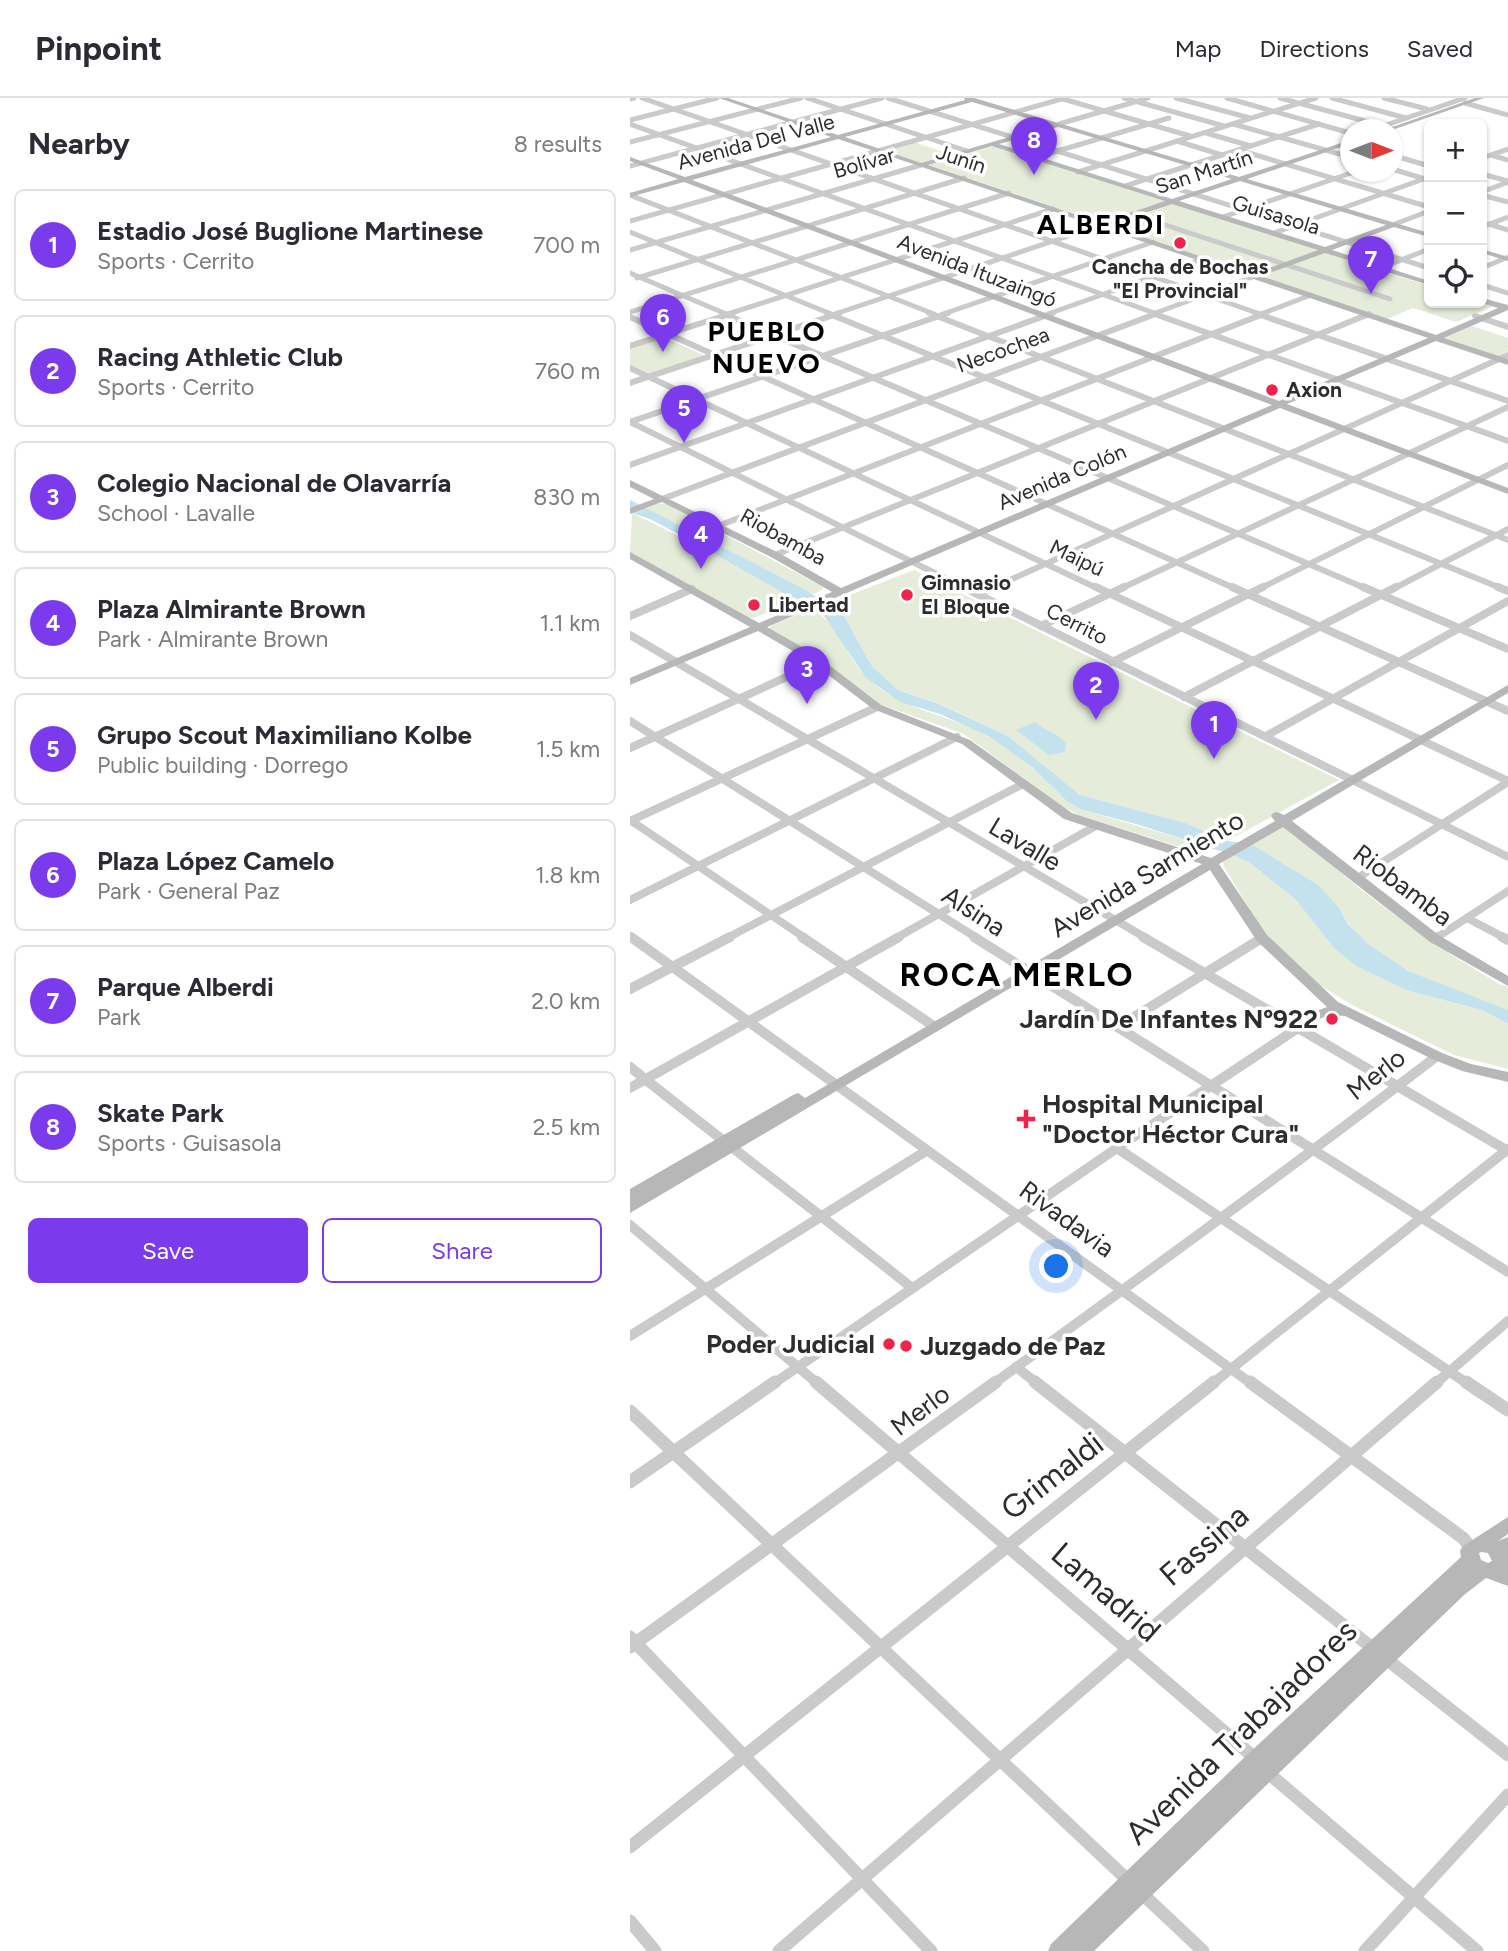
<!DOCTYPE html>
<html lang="en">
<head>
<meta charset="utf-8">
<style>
  body { margin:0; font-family:Figtree,sans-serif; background:#f7f7f7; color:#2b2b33 }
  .controls { position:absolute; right:21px; top:21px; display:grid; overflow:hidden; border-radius:10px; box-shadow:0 2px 5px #0004 }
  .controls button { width:63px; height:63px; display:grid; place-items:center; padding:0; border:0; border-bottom:2px solid #e1e1e2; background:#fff; color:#2b2b33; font:35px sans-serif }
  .compass { position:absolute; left:710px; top:21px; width:63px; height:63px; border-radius:50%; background:#fff; box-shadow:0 2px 5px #0004; rotate:90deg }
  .you { position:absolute; left:427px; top:1169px; width:24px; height:24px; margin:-18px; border:5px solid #fff; border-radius:50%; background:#1a73e8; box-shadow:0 0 0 10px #1a73e833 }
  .badge { display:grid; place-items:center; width:46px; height:46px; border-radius:50%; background:#7c3aed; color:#fff; font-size:23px; font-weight:700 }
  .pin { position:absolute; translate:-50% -58px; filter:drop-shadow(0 2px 4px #0008) }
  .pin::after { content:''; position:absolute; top:37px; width:24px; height:21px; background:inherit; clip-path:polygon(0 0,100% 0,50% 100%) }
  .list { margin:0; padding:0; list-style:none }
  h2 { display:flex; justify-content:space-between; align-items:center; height:91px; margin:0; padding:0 28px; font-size:30px }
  h2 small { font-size:23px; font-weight:400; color:#7c7c81 }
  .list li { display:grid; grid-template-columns:46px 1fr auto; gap:21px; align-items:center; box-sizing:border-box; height:112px; margin:0 14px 14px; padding:0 14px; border:2px solid #e1e1e2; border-radius:10px }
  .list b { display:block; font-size:26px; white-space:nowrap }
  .list p { margin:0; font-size:23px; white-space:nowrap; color:#7c7c81 }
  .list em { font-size:23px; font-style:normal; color:#7c7c81 }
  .actions { display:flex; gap:14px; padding:21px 28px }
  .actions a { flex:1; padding:16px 0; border:2px solid #7c3aed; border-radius:10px; text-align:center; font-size:24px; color:#7c3aed }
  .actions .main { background:#7c3aed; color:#fff }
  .icon { flex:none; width:38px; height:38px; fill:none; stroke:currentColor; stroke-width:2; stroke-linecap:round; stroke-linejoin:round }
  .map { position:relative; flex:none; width:878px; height:1853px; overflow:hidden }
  header { display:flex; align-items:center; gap:42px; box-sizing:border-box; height:98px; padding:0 35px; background:#fff; border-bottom:2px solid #e1e1e2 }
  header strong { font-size:33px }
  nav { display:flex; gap:38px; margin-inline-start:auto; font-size:24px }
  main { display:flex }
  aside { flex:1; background:#fff }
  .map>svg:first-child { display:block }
</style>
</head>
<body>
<header>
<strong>Pinpoint</strong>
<nav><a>Map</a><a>Directions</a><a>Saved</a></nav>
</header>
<main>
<aside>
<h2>Nearby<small>8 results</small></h2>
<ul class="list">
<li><span class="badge">1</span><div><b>Estadio José Buglione Martinese</b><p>Sports · Cerrito</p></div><em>700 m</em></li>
<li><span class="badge">2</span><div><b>Racing Athletic Club</b><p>Sports · Cerrito</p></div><em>760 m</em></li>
<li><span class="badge">3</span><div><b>Colegio Nacional de Olavarría</b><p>School · Lavalle</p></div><em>830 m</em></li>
<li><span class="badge">4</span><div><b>Plaza Almirante Brown</b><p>Park · Almirante Brown</p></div><em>1.1 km</em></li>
<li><span class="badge">5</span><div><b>Grupo Scout Maximiliano Kolbe</b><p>Public building · Dorrego</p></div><em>1.5 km</em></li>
<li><span class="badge">6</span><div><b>Plaza López Camelo</b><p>Park · General Paz</p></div><em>1.8 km</em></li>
<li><span class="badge">7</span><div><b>Parque Alberdi</b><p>Park</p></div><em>2.0 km</em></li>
<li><span class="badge">8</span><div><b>Skate Park</b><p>Sports · Guisasola</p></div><em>2.5 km</em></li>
</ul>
<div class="actions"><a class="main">Save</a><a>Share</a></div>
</aside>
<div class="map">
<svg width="878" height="1853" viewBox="0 0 878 1853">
  <rect width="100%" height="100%" fill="#fff"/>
  <g fill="#e5ecd9">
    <polygon points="284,44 319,56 290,65 255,53"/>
    <polygon points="364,48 537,103 472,125 299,67"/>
    <polygon points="541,105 689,152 625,177 476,126"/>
    <polygon points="694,154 799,188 799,205 852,204 864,208 826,224 783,210 757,221 630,178"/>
    <polygon points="842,228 878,240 878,253 868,258 815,240"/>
    <polygon points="34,239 75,258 21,276 0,267 0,250"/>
    <polygon points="28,406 37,406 193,489 192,492 183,496 15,410"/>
    <polygon points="2,415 83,455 167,502 124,520 118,520 0,455"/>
    <polygon points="284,472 709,682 597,743 556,725 450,697 378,638 310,606 268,592 242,568 214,518 197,506"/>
    <path d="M182 511C209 526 216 559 237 580 271 613 321 616 361 640 375 649 392 660 404 671 420 686 433 702 453 712L584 750 579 753 556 751 449 717 431 708 334 636 249 606 139 531 142 527Z"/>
    <path d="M650 729H658L730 791 802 845 869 886 878 889V912C818 889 741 871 709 810L621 746Z"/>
    <polygon points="603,757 620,765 666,802 703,849 779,893 852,912 878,926 878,971 824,957 724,908 689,887 636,838 594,769 593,764"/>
  </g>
  <g fill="#c4e2ed">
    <polygon points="0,402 176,492 214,518 242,568 268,592 309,606 378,638 450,697 556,725 597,743 621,746 688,787 709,810 718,826 738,846 778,873 878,912 878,926 852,912 779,893 726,868 703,849 666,802 620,765 603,757 506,726 453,712 438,704 402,669 360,639 310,616 270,604 236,580 194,518 83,455 22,422 0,414"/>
    <path d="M405 624C415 633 428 635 436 646L435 654 419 657 386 632Z"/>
  </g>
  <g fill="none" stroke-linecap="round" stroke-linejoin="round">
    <g stroke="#cacaca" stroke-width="5">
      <polyline points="12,0 630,216"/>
      <polyline points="177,0 337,53"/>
      <polyline points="258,0 799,170"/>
      <polyline points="430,0 560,38"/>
      <polyline points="494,0 594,28"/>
      <polyline points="546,0 620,20"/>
      <polyline points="597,0 720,35"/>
      <polyline points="650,0 761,30"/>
      <polyline points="702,0 776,20"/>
      <polyline points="754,0 797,11"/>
      <polyline points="0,1 4,0"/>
      <polyline points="835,5 878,17"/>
      <polyline points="0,22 87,0"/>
      <polyline points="0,26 527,216"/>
      <polyline points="429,26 518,0"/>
      <polyline points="603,26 720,59"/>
      <polyline points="753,28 835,0"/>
      <polyline points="576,35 621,48"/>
      <polyline points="547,43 592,57"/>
      <polyline points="0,44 171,0"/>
      <polyline points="609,52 799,109"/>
      <polyline points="762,57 799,68"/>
      <polyline points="861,57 878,62"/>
      <polyline points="404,60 539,20"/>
      <polyline points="852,60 878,51"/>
      <polyline points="0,68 252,0"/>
      <polyline points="762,71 795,81"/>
      <polyline points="448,74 686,0"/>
      <polyline points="852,76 878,83"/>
      <polyline points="495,88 689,26"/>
      <polyline points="852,94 878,84"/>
      <polyline points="0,97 304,216"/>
      <polyline points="852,97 878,104"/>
      <polyline points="502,116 760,201"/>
      <polyline points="593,119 724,74"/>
      <polyline points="0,123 435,0"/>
      <polyline points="765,126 799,113"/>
      <polyline points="859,126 878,132"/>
      <polyline points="852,129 878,119"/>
      <polyline points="0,134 201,216"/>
      <polyline points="644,135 799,79"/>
      <polyline points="0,152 291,67"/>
      <polyline points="751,170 799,151"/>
      <polyline points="852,170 878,159"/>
      <polyline points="0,175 96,216"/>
      <polyline points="7,180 334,80"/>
      <polyline points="852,187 878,195"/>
      <polyline points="0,214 379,95"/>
      <polyline points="98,216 423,111"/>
      <polyline points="205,216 471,127"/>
      <polyline points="313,216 523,144"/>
      <polyline points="418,216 572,161"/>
      <polyline points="523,216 625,178"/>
      <polyline points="631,216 681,197"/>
    </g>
    <g stroke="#cacaca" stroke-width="6">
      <polyline points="92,215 737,491"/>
      <polyline points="197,215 873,491"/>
      <polyline points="299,215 878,442"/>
      <polyline points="522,215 878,343"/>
      <polyline points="625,215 878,303"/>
      <polyline points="845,218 878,229"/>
      <polyline points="0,219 606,491"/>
      <polyline points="0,248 103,215"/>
      <polyline points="0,270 469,491"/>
      <polyline points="0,285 210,215"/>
      <polyline points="0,324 337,491"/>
      <polyline points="0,324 318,215"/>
      <polyline points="0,367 423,215"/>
      <polyline points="32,401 528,215"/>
      <polyline points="88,428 636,215"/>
      <polyline points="145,457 739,216"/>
      <polyline points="360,491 878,257"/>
      <polyline points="490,491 878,309"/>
      <polyline points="629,491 878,367"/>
      <polyline points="763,491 878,431"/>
    </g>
    <g stroke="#cacaca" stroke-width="8">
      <polyline points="333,489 878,759"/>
      <polyline points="466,489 878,683"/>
      <polyline points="602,489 878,613"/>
      <polyline points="733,489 878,551"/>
      <polyline points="868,489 878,493"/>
      <polyline points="348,496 364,489"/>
      <polyline points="0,518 62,491"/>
      <polyline points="411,528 494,489"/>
      <polyline points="0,537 516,840"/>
      <polyline points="482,564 633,489"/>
      <polyline points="554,599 766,489"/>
      <polyline points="0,623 347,840"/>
      <polyline points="636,638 878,503"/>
      <polyline points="0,650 170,573"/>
      <polyline points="0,722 175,840"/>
      <polyline points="0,723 247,609"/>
      <polyline points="726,781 878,684"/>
      <polyline points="0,802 327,639"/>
      <polyline points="837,820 875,840"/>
      <polyline points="0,838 3,840"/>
      <polyline points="97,840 393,686"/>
      <polyline points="266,840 464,729"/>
      <polyline points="806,840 878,793"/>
    </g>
    <g stroke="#cacaca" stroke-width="10">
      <polyline points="1,839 622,1286"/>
      <polyline points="172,839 305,929"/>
      <polyline points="344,839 878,1174"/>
      <polyline points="513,839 878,1053"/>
      <polyline points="872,839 878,842"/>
      <polyline points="805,841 808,839"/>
      <polyline points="0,891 100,839"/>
      <polyline points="488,929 632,840"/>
      <path d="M0 969C93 1044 189 1115 282 1190"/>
      <polyline points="0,990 269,839"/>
      <polyline points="487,1050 838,1286"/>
      <polyline points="0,1127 188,1286"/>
      <polyline points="0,1238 296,1053"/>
      <polyline points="386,1269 408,1286"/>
      <polyline points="143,1286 487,1050 686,918"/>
      <path d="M363 1286C512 1178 661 1070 807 958"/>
      <polyline points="582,1286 878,1051"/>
      <polyline points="805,1286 878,1223"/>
    </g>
    <g stroke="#cacaca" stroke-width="13">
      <polyline points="186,1284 626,1661 637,1674 847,1853"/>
      <polyline points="405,1284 878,1657"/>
      <polyline points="620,1284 833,1440 841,1450"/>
      <polyline points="836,1284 878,1312"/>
      <polyline points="0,1313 573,1853"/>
      <polyline points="0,1384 145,1284"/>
      <polyline points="0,1539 301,1853"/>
      <polyline points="0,1549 366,1284"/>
      <polyline points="0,1749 584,1284"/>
      <polyline points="0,1823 25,1853"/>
      <polyline points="149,1853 807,1284"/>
      <polyline points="735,1853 878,1697"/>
    </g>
    <g fill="#b7b7b7" fill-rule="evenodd">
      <path d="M89 0H98L208 37 335 2 334 0H344L609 79 720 42V46L617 81 799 135V139L764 129 702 152 799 183V187L695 155 631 178 806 237 868 210 852 205V200L878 207V212L814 240 878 261V267L806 243 657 306 878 390V396L650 310 137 529 186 557 251 607 340 642 442 715 581 760 645 723 641 718 643 715 647 714 654 717 878 587V595L662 723 810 838 878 878V888L800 844 653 729 589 766 637 837 708 904 812 955 841 966 878 974V984L832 973 802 961 715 918 700 917 686 922 681 921 679 918 681 915 697 909 627 843 580 772 0 1115V1091L163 997 168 995 175 1000 572 766 434 721 332 646 243 611 197 576 187 573 166 575V571L185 566 128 533 0 587V580L120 529 0 461V454L129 525 202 494 141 459 32 404 0 416V410L24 401 0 389V382L149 455 211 490 642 307 54 84 0 99V95L48 81 0 63V59L55 79 201 39ZM342 4 420 27 291 65 215 39ZM428 29 602 81 542 101 369 46ZM208 41 289 68 798 240 649 303 62 82ZM362 48 535 103 471 125 298 67ZM610 83 756 127 695 149 549 103ZM542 106 688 152 623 176 478 127Z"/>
      <polygon points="845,0 854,0 762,32 754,32"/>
      <polygon points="852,151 878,159 878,163 852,155"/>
      <path d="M878 1419V1436L868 1443 878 1439V1488L856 1480 834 1497 464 1853H418L421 1846 619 1655 831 1459 830 1453 833 1448ZM851 1454 858 1455 862 1463 858 1465 851 1462 849 1455Z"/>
    </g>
  </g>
  <g fill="#ef244c" stroke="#fff" stroke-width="2.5">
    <circle cx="550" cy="145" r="7"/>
    <circle cx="642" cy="292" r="7"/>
    <circle cx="277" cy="497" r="7"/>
    <circle cx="124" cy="507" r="7"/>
    <circle cx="702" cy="921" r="7"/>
    <path d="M392.5 1010.5h7v7h7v7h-7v7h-7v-7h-7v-7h7z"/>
    <circle cx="259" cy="1246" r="7"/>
    <circle cx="276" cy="1248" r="7"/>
  </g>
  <g text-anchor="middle" stroke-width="7" stroke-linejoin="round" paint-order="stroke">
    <g font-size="21" fill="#2d2d2d" stroke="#fff">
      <text transform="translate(126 44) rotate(-15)" y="7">Avenida Del Valle</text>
      <text transform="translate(331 61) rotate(18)" y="7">Junín</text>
      <text transform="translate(234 65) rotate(-16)" y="7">Bolívar</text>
      <text transform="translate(574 74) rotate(-18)" y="7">San Martín</text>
      <text transform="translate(646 117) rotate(17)" y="7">Guisasola</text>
      <text transform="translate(347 173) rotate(21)" y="7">Avenida Ituzaingó</text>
      <text transform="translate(373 252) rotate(-20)" y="7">Necochea</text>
      <text transform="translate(432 379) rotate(-23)" y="7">Avenida Colón</text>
      <text transform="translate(153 439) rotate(29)" y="7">Riobamba</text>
      <text transform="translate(447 460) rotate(26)" y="7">Maipú</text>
      <text transform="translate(447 526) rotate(27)" y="7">Cerrito</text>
    </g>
    <g font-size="21" font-weight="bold" fill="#2d2d2d" stroke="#fff" text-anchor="start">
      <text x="550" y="176" text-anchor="middle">Cancha de Bochas<tspan x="550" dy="24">"El Provincial"</tspan></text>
      <text x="656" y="299">Axion</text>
      <text x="291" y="492">Gimnasio<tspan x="291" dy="24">El Bloque</tspan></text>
      <text x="138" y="514">Libertad</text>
    </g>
    <g font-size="26" fill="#2d2d2d" stroke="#fff">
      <text transform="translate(395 746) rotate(31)" y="9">Lavalle</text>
      <text transform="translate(517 776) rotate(-31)" y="9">Avenida Sarmiento</text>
      <text transform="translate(773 787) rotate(37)" y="9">Riobamba</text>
      <text transform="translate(344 813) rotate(33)" y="9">Alsina</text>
      <text transform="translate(746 976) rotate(-38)" y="9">Merlo</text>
      <text transform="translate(437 1121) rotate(36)" y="9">Rivadavia</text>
      <text transform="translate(290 1312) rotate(-37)" y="9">Merlo</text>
    </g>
    <g font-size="26" font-weight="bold" fill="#2d2d2d" stroke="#fff" text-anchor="end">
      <text x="688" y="930">Jardín De Infantes Nº922</text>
      <text x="412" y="1015" text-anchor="start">Hospital Municipal<tspan x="412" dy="30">"Doctor Héctor Cura"</tspan></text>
      <text x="245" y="1255">Poder Judicial</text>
      <text x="290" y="1257" text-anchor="start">Juzgado de Paz</text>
    </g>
    <g font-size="28" font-weight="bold" letter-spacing="2" fill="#000" stroke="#fff">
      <text x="471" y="136">ALBERDI</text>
      <text x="137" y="243">PUEBLO<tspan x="137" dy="32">NUEVO</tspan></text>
    </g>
    <g font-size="32" fill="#2d2d2d" stroke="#fff">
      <text transform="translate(422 1378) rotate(-38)" y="11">Grimaldi</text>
      <text transform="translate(574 1447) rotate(-41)" y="11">Fassina</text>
      <text transform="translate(476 1494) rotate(41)" y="11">Lamadrid</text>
      <text transform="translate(611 1634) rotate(-44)" y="11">Avenida Trabajadores</text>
    </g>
    <g font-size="33" font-weight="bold" letter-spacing="2" fill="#000" stroke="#fff">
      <text x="387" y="888">ROCA MERLO</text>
    </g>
  </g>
</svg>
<div class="controls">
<button>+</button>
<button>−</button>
<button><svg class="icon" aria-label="locate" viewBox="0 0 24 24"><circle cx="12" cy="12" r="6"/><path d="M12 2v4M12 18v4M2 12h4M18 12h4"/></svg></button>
</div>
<svg class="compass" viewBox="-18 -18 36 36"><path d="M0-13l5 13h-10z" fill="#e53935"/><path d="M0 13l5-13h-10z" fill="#7c7c81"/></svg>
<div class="you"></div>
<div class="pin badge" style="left:584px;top:661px">1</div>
<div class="pin badge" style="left:466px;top:622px">2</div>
<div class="pin badge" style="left:177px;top:606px">3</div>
<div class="pin badge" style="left:71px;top:471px">4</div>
<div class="pin badge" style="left:54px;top:345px">5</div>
<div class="pin badge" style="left:33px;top:254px">6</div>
<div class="pin badge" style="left:741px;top:196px">7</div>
<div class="pin badge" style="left:404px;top:77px">8</div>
</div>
</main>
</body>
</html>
